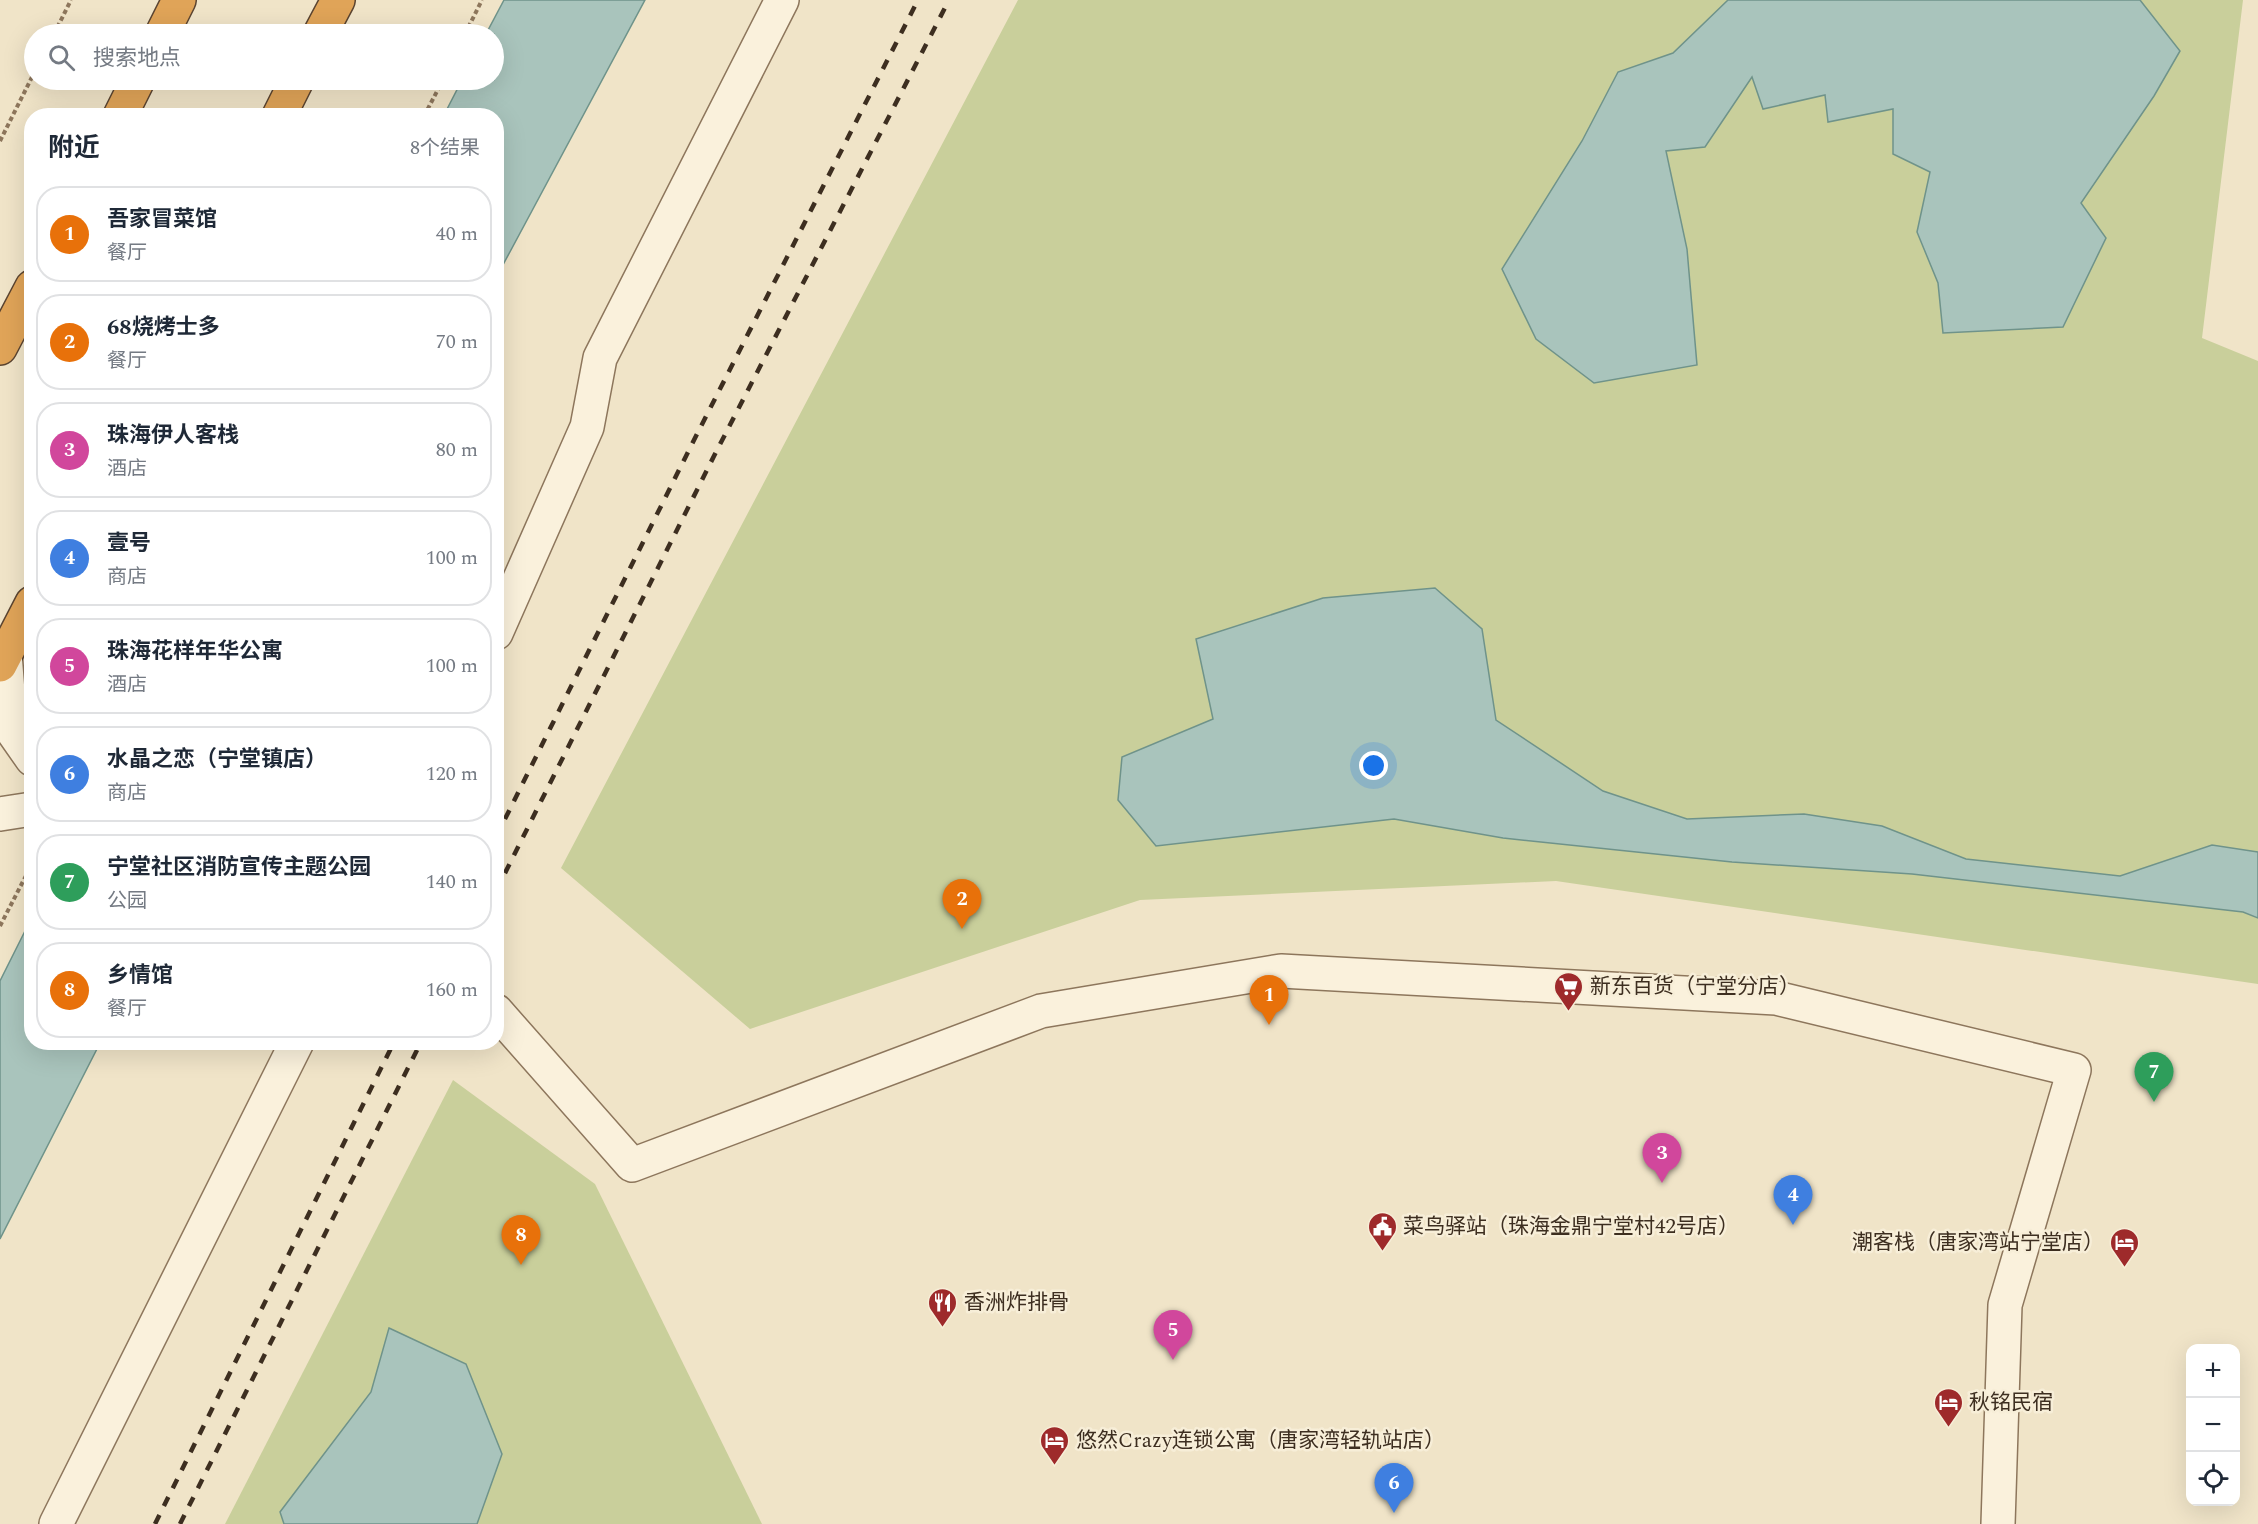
<!DOCTYPE html>
<html lang="zh">
<head>
<meta charset="utf-8">
<style>
  body { margin:0; font-family:Spectral,"Noto Sans SC",serif; background:#f6f6f7; color:#1f2937 }
  .controls { position:absolute; right:18px; bottom:18px; display:grid; overflow:hidden; border-radius:12px; box-shadow:0 6px 24px #0002 }
  .controls button { width:54px; height:54px; display:grid; place-items:center; padding:0; border:0; border-bottom:2px solid #e0e1e3; background:#fff; color:#1f2937; font:30px sans-serif }
  .you { position:absolute; left:1374px; top:766px; width:21px; height:21px; margin:-15px; border:4px solid #fff; border-radius:50%; background:#1a73e8; box-shadow:0 0 0 9px #1a73e833 }
  .badge { display:grid; place-items:center; width:39px; height:39px; border-radius:50%; background:#9e2a2b; color:#fff; font-size:20px; font-weight:700 }
  .pin { position:absolute; translate:-50% -50px; filter:drop-shadow(0 2px 3px #0008) }
  .pin::after { content:''; position:absolute; top:32px; width:21px; height:18px; background:inherit; clip-path:polygon(0 0,100% 0,50% 100%) }
  .list { margin:0; padding:0; list-style:none }
  h2 { display:flex; justify-content:space-between; align-items:center; height:78px; margin:0; padding:0 24px; font-size:26px }
  h2 small { font-size:20px; font-weight:400; color:#747a83 }
  .list li { display:grid; grid-template-columns:39px 1fr auto; gap:18px; align-items:center; box-sizing:border-box; height:96px; margin:0 12px 12px; padding:0 12px; border:2px solid #e0e1e3; border-radius:24px }
  .list b { display:block; font-size:22px; white-space:nowrap }
  .list p { margin:0; font-size:20px; white-space:nowrap; color:#747a83 }
  .list em { font-size:20px; font-style:normal; color:#747a83 }
  .icon { flex:none; width:33px; height:33px; fill:none; stroke:currentColor; stroke-width:2; stroke-linecap:round; stroke-linejoin:round }
  .map { position:relative; flex:none; width:2258px; height:1524px; overflow:hidden }
  .search { position:absolute; background:#fff; box-shadow:0 6px 24px #0002; left:24px; top:24px; width:480px; height:66px; display:flex; align-items:center; gap:15px; box-sizing:border-box; padding:0 21px; border-radius:33px; color:#747a83; font-size:22px }
  .panel { position:absolute; background:#fff; box-shadow:0 6px 24px #0002; left:24px; top:108px; width:480px; height:942px; border-radius:24px }
  .map>svg:first-child { display:block }
</style>
</head>
<body>
<div class="map">
<svg width="2258" height="1524" viewBox="0 0 2258 1524">
  <rect width="100%" height="100%" fill="#f0e4c8"/>
  <g fill="#c9cf9b">
    <polygon points="1018,0 2243,0 2202,338 2258,361 2258,984 1556,881 1140,900 750,1029 561,868"/>
    <polygon points="453,1080 595,1184 762,1524 225,1524"/>
  </g>
  <g fill="#a9c4bc" stroke="#6f938a" stroke-width="1.5">
    <polygon points="504,0 645,0 497,276 496,116 444,115 462,80 494,80 494,34 486,34"/>
    <polygon points="1728,0 2140,0 2180,51 2154,96 2081,203 2106,238 2063,327 1943,333 1938,283 1917,232 1930,172 1893,154 1893,109 1828,122 1825,95 1763,109 1752,77 1705,147 1666,151 1687,249 1697,365 1594,383 1536,339 1502,269 1582,141 1618,72 1673,53"/>
    <polygon points="1435,588 1482,629 1496,720 1603,791 1687,819 1804,814 1882,826 1966,859 2120,876 2212,845 2258,852 2258,918 2243,912 1912,874 1732,862 1503,838 1394,819 1156,846 1118,800 1122,757 1213,719 1196,639 1323,598"/>
    <polygon points="31,919 32,1042 100,1043 0,1239 0,981"/>
    <polygon points="389,1328 466,1364 502,1454 477,1524 284,1524 280,1512 371,1392"/>
  </g>
  <g fill="none" stroke-linecap="round" stroke-linejoin="round">
    <defs>
      <g id="minor">
        <polyline points="496,633 587,427 600,358 782,0"/>
        <polyline points="5,654 11,729 32,759"/>
        <polyline points="0,814 32,809"/>
        <polyline points="496,1011 632,1165 1041,1011 1281,971 1776,998 2074,1070 2005,1305 1998,1524"/>
        <polyline points="56,1524 297,1042"/>
      </g>
      <g id="highway">
        <polyline points="162,34 179,0"/>
        <polyline points="320,34 338,0"/>
        <polyline points="120,116 138,80"/>
        <polyline points="279,116 297,80"/>
        <polyline points="0,348 32,287"/>
        <polyline points="0,665 32,603"/>
      </g>
    </defs>
    <use href="#minor" stroke="#8d765c" stroke-width="36"/>
    <use href="#highway" stroke="#5b4430" stroke-width="36"/>
    <g stroke="#8d765c" stroke-width="4" stroke-dasharray="4.5 3" stroke-linecap="butt">
      <polyline points="54,34 71,0"/>
      <polyline points="465,34 482,0"/>
      <polyline points="424,116 443,80"/>
      <polyline points="0,141 34,73"/>
      <polyline points="0,926 32,864"/>
    </g>
    <use href="#minor" stroke="#faf1dc" stroke-width="33"/>
    <use href="#highway" stroke="#e0a458" stroke-width="33"/>
    <g stroke="#3d2e20" stroke-width="4.5" stroke-dasharray="10 10" stroke-linecap="butt">
      <polyline points="496,837 694,440 918,0"/>
      <polyline points="496,891 715,454 949,0"/>
      <polyline points="155,1524 394,1042"/>
      <polyline points="180,1524 421,1042"/>
    </g>
  </g>
  <defs>
    <symbol id="supermarket-pin" viewBox="-11 -11 22 30"><path d="M0 17L-7.5 6A9.5 9.5 0 1 1 7.5 6Z" fill="#9e2a2b" stroke="#f7eed8"/><path d="M-6-5.5h2.5l.6 2H6L4.5 2H-2.5L-4.4-4H-6ZM-1.5 3.2a1.3 1.3 0 1 0 .1 0ZM3 3.2a1.3 1.3 0 1 0 .1 0Z" fill="#fff"/></symbol>
    <symbol id="civic-pin" viewBox="-11 -11 22 30"><path d="M0 17L-7.5 6A9.5 9.5 0 1 1 7.5 6Z" fill="#9e2a2b" stroke="#f7eed8"/><path d="M-.6-6.5H3V-4.5H.6V-3L4-1V1h2V6H-6V1h2V-1L-.6-3ZM-1.2 2.5V6h2.4V2.5Z" fill="#fff"/></symbol>
    <symbol id="hotel-pin" viewBox="-11 -11 22 30"><path d="M0 17L-7.5 6A9.5 9.5 0 1 1 7.5 6Z" fill="#9e2a2b" stroke="#f7eed8"/><path d="M-6-4.5h1.5V1H6V5H4.5V3h-9V5H-6ZM-4 0a1.8 1.8 0 1 1 3.6 0ZM.5 0V-2.5h3Q6-2.5 6 0Z" fill="#fff"/></symbol>
    <symbol id="restaurant-pin" viewBox="-11 -11 22 30"><path d="M0 17L-7.5 6A9.5 9.5 0 1 1 7.5 6Z" fill="#9e2a2b" stroke="#f7eed8"/><path d="M-5-6h1v4h1v-4h1v4h1v-4h1v5L-1.5 .5V6h-2V.5L-5-1ZM5-6V6H3V1.5H1.5Q1.5-4 5-6Z" fill="#fff"/></symbol>
  </defs>
  <g fill-rule="evenodd">
    <use href="#supermarket-pin" x="1552" y="970" width="33" height="45"/>
    <use href="#civic-pin" x="1366" y="1210" width="33" height="45"/>
    <use href="#hotel-pin" x="2108" y="1226" width="33" height="45"/>
    <use href="#restaurant-pin" x="926" y="1286" width="33" height="45"/>
    <use href="#hotel-pin" x="1932" y="1386" width="33" height="45"/>
    <use href="#hotel-pin" x="1038" y="1424" width="33" height="45"/>
  </g>
  <g text-anchor="middle" stroke-width="5" stroke-linejoin="round" paint-order="stroke">
    <g font-size="21" fill="#3d2e20" stroke="#f7eed8" text-anchor="start">
      <text x="1590" y="993">新东百货（宁堂分店）</text>
      <text x="1403" y="1233">菜鸟驿站（珠海金鼎宁堂村42号店）</text>
      <text x="2104" y="1249" text-anchor="end">潮客栈（唐家湾站宁堂店）</text>
      <text x="964" y="1309">香洲炸排骨</text>
      <text x="1969" y="1409">秋铭民宿</text>
      <text x="1076" y="1447">悠然Crazy连锁公寓（唐家湾轻轨站店）</text>
    </g>
  </g>
</svg>
<div class="controls">
<button>+</button>
<button>−</button>
<button><svg class="icon" aria-label="locate" viewBox="0 0 24 24"><circle cx="12" cy="12" r="6"/><path d="M12 2v4M12 18v4M2 12h4M18 12h4"/></svg></button>
</div>
<div class="you"></div>
<div class="pin badge" style="left:1269px;top:1025px;background:#e8710a">1</div>
<div class="pin badge" style="left:962px;top:929px;background:#e8710a">2</div>
<div class="pin badge" style="left:1662px;top:1183px;background:#d1479c">3</div>
<div class="pin badge" style="left:1793px;top:1225px;background:#3f7fe0">4</div>
<div class="pin badge" style="left:1173px;top:1360px;background:#d1479c">5</div>
<div class="pin badge" style="left:1394px;top:1513px;background:#3f7fe0">6</div>
<div class="pin badge" style="left:2154px;top:1102px;background:#2e9e5b">7</div>
<div class="pin badge" style="left:521px;top:1265px;background:#e8710a">8</div>
<div class="search"><svg class="icon" aria-label="search" viewBox="0 0 24 24"><circle cx="10" cy="10" r="6"/><path d="M15 15l6 6"/></svg>搜索地点</div>
<section class="panel">
<h2>附近<small>8个结果</small></h2>
<ul class="list">
<li><span class="badge" style="background:#e8710a">1</span><div><b>吾家冒菜馆</b><p>餐厅</p></div><em>40 m</em></li>
<li><span class="badge" style="background:#e8710a">2</span><div><b>68烧烤士多</b><p>餐厅</p></div><em>70 m</em></li>
<li><span class="badge" style="background:#d1479c">3</span><div><b>珠海伊人客栈</b><p>酒店</p></div><em>80 m</em></li>
<li><span class="badge" style="background:#3f7fe0">4</span><div><b>壹号</b><p>商店</p></div><em>100 m</em></li>
<li><span class="badge" style="background:#d1479c">5</span><div><b>珠海花样年华公寓</b><p>酒店</p></div><em>100 m</em></li>
<li><span class="badge" style="background:#3f7fe0">6</span><div><b>水晶之恋（宁堂镇店）</b><p>商店</p></div><em>120 m</em></li>
<li><span class="badge" style="background:#2e9e5b">7</span><div><b>宁堂社区消防宣传主题公园</b><p>公园</p></div><em>140 m</em></li>
<li><span class="badge" style="background:#e8710a">8</span><div><b>乡情馆</b><p>餐厅</p></div><em>160 m</em></li>
</ul>
</section>
</div>
</body>
</html>
